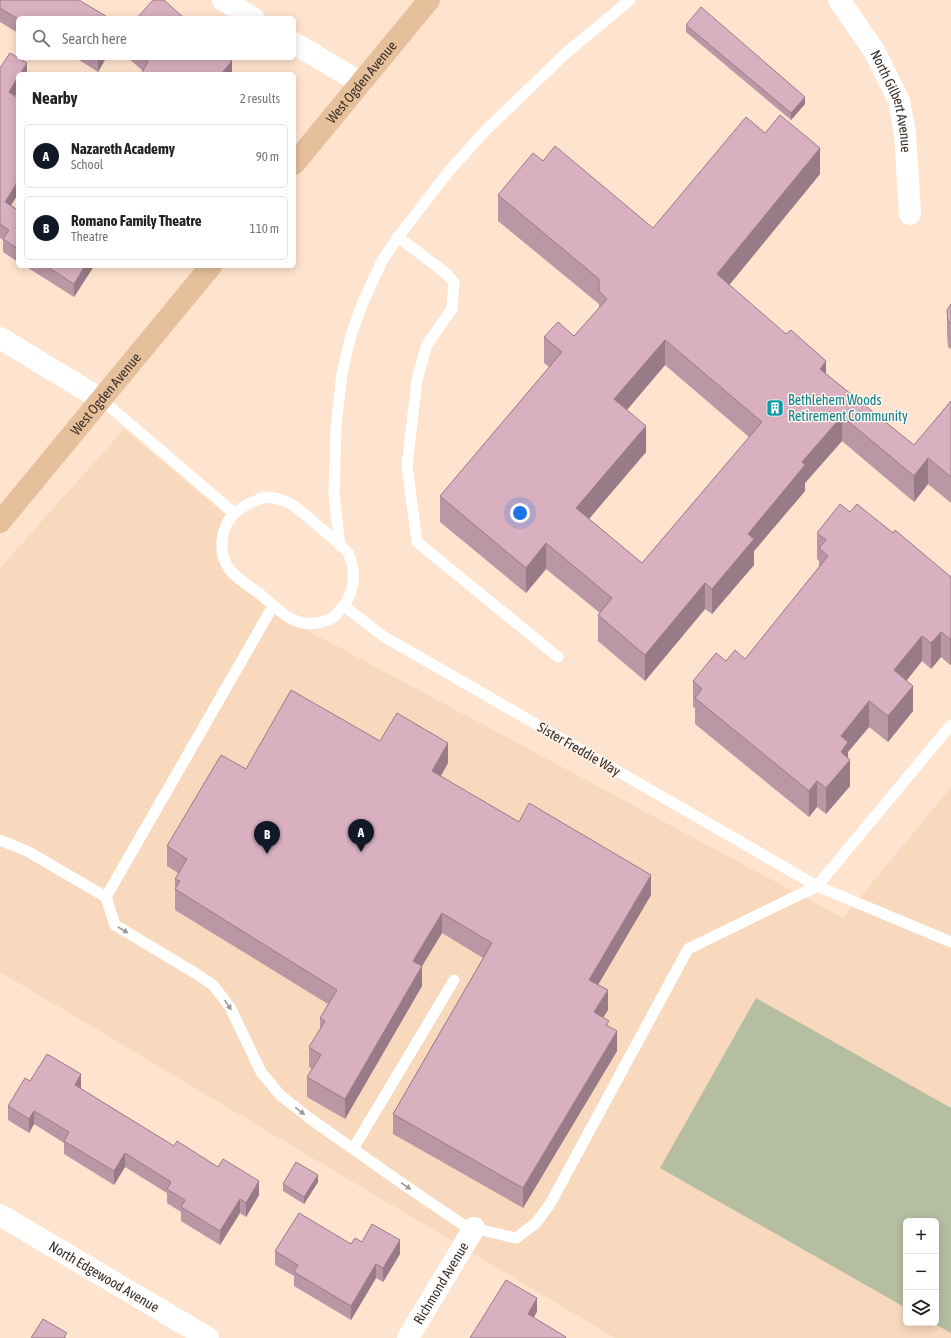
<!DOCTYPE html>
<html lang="en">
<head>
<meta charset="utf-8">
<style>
  body { margin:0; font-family:"Asap Condensed",sans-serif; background:#f2f2f2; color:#222 }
  .controls { position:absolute; right:12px; bottom:12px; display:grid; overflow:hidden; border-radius:6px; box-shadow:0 2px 10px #0003 }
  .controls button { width:36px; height:36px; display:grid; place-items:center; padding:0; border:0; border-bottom:1px solid #e0e0e0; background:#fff; color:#222; font:20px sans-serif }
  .you { position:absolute; left:520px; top:513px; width:14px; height:14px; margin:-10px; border:3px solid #fff; border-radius:50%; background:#1a73e8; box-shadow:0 0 0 6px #1a73e833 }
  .badge { display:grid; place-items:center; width:26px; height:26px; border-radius:50%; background:#111827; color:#fff; font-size:13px; font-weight:700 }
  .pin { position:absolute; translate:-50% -33px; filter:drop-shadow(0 1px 2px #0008) }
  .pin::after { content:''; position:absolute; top:21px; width:14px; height:12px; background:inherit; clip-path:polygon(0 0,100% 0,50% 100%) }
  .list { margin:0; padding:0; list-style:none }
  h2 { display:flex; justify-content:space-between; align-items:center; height:52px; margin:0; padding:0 16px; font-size:17px }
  h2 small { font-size:13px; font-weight:400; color:#767676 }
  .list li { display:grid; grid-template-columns:26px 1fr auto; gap:12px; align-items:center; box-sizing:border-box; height:64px; margin:0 8px 8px; padding:0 8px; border:1px solid #e0e0e0; border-radius:6px }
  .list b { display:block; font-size:15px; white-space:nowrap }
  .list p { margin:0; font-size:13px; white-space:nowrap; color:#767676 }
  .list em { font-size:13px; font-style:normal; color:#767676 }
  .icon { flex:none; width:22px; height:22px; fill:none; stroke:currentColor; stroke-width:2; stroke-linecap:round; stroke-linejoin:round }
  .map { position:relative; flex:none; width:951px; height:1338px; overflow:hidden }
  .search { position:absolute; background:#fff; box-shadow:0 2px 10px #0003; left:16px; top:16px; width:280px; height:44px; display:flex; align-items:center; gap:10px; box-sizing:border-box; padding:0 14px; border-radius:6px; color:#767676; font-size:15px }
  .panel { position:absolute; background:#fff; box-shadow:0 2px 10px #0003; left:16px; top:72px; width:280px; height:196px; border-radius:6px }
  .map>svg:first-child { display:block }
</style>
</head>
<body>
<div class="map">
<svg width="951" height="1338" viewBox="0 0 951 1338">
  <rect width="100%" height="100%" fill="#fee4ce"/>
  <path fill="#f9d9be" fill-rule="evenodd" d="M124 429 227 516 218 530 216 544 217 560 227 573 289 625 307 630 843 918 951 787V1338H615L0 972V568ZM906 1221H936V1323H906Z"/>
  <polygon fill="#b5bea1" points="756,998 951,1108 951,1333 933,1323 936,1323 936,1221 906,1221 906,1308 660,1168"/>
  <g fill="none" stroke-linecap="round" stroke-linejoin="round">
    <g stroke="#fff" stroke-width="11">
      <polyline points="398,237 447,274 454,283 452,309 427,344 417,380 407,466 417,542 558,657"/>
      <polyline points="102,400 234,513"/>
      <path d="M265 497C274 498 283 499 291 504 297 507 346 549 348 553 358 573 354 596 339 611 337 613 335 617 332 618 325 622 311 625 303 623 286 619 274 606 261 595 252 588 237 579 230 570 218 554 219 527 236 512 244 505 254 501 265 497Z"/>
      <polyline points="340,546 334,494 336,426 342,373 351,335 363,302 382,261 398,237 449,171 485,131 566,53 630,0"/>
      <polyline points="344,606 383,636 817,886 951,942"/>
      <polyline points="0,840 27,851 106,897 273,606"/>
      <polyline points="106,897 115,925 195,973 213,985 230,1007 261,1072 280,1095 312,1120 400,1182 465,1226 516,1238 536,1223 550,1204 688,949 817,886 951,725"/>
      <polyline points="353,1149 454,980"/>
    </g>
    <g stroke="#fff" stroke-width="22">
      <polyline points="223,0 253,18"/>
      <path id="s1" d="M839 0 875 52 899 101 905 133 910 214"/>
      <polyline points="294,43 361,83"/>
      <polyline points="0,338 102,400"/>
      <path id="s2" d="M0 1215 208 1338"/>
      <path id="s3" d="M408 1338 474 1228"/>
    </g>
    <g stroke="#e6bf9b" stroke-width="22">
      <path id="s4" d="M294 164 429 0"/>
      <path id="s5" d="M0 522 211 266"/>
    </g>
  </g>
  <g fill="#bb97a5" fill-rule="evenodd">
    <polygon points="0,0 18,18 18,33 0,22"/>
    <polygon points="686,25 805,104 791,120 686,32"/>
    <polygon points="76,58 106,58 98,72"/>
    <polygon points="128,58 228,58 232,74 143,71"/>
    <polygon points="0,68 27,74 18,74 18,91 15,96 18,98 18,194 11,205 18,210 18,262 3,252 3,240 0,238"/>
    <path d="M765 133 820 174 729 285 826 374 914 445 951 401V503L928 484 914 502 842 441 805 483V491L754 551V565L712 614 705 609 645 681 598 641V615L600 613 546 569 526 593 440 522V496L549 367 544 363V337L574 336 599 309V304L498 221V195L543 161 653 228ZM665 365 749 437 642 563 589 519 646 452 627 410Z"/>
    <polygon points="25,266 94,266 74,297"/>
    <polygon points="951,304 951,349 948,347 947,335 947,310"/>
    <polygon points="850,512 893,533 951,577 951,664 950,665 941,657 931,669 922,661 907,680 913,711 888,742 869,727 848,752 850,786 826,814 817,807 809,817 695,724 695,708 693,707 693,681 726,661 745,659 819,567 819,561 817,559 817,533"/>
    <polygon points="380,741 448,763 440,777 519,822 651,895 598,985 608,1010 603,1017 609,1027 617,1051 523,1208 393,1134 393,1114 483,958 442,933 422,966 422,986 345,1119 307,1097 307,1077 312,1069 309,1067 309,1047 320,1030 320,1018 328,1004 175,910 175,879 178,873 167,866 167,846 246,769"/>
    <polygon points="30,1081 81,1088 81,1089 174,1146 259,1195 246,1217 240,1213 220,1245 181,1221 181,1212 167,1203 167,1193 125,1167 114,1185 64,1154 64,1143 34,1124 29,1133 8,1120 8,1106"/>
    <polygon points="318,1182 304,1204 283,1191 283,1184"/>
    <polygon points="362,1242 400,1254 383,1282 376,1278 351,1320 294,1286 294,1276 275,1265 275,1251 351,1244"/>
  </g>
  <g fill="#987b86">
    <polygon points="98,58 106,58 98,72"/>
    <polygon points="232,61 232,74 221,74"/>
    <polygon points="27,63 27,74 20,74"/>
    <polygon points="18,77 18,91 9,105 9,92"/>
    <polygon points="805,97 805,104 791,120 791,113"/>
    <polygon points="820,148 820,174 717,300 717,274"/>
    <polygon points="18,181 18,194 5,215 5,202"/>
    <polygon points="85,266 94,266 74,297 74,284"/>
    <polygon points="665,340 665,365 614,425 614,399"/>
    <polygon points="826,361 826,387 820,369"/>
    <polygon points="842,416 842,441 805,483 805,491 754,551 754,565 712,614 712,589 748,534 802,462"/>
    <polygon points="646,426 646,452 576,534 576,508"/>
    <polygon points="928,458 928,484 914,502 914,476"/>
    <polygon points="546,543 546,569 526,593 526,568"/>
    <polygon points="705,583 705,609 645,681 645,655"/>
    <polygon points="941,632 941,657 931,669 931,643"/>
    <polygon points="922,636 922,661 894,696 894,670"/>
    <polygon points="951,638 951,664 950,665 950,639"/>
    <polygon points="913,686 913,711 888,742 888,716"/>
    <polygon points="869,701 869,727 848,752 848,762 850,760 850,786 826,814 826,788 841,736"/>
    <polygon points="448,743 448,763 432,792 432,771"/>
    <polygon points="817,781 817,807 809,817 809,791"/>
    <polygon points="651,875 651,895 589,1000 589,980"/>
    <polygon points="442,913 442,933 413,981 413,961"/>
    <polygon points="422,966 422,986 345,1119 345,1099"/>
    <polygon points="608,990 608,1010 594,1032 594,1012"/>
    <polygon points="617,1031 617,1051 523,1208 523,1188"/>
    <polygon points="81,1074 81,1088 75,1099 75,1085"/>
    <polygon points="34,1111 34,1124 29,1133 29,1119"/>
    <polygon points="125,1153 125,1167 114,1185 114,1171"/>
    <polygon points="318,1175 318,1182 304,1204 304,1197"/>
    <polygon points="259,1181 259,1195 246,1217 246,1203"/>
    <polygon points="240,1199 240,1213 220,1245 220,1231"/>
    <polygon points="400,1240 400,1254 383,1282 383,1268"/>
    <polygon points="376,1264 376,1278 351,1320 351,1306"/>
    <polygon points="537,1298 537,1312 528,1327 528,1314"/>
  </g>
  <g fill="#d9b0c0" stroke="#987b86" fill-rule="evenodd">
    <polygon points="0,0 79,0 109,18 18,18 18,19 0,8"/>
    <polygon points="153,0 164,0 184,18 137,18"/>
    <polygon points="701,7 805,97 791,113 686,25"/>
    <polygon points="10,53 27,63 20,74 18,74 18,77 9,92 18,98 18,181 5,202 18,210 18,249 3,239 9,230 0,224 0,68"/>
    <polygon points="144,58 228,58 232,61 221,74 141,74 148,62"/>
    <path d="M780 115 820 148 717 274 786 334 791 330 826 361 820 369 914 445 951 401V477L928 458 914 476 842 416 802 462 805 465 748 534 754 539 712 589 705 583 645 655 598 615 612 598 546 543 526 568 440 496 562 352 544 337 558 322 574 336 607 299 599 291V279L498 195 533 153 543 161 555 146 653 228 746 117 765 133ZM665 340 762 422 642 563 576 508 646 426 614 399Z"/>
    <polygon points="46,266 85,266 74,284"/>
    <polygon points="951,304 951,323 948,321 947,310"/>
    <polygon points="840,504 850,512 857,504 893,533 895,530 951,577 951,638 950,639 941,632 931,643 922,636 894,670 913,686 888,716 869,701 841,736 848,742 841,752 850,760 826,788 817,781 809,791 695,698 702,689 693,681 716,653 726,661 735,650 745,659 828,556 819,548 826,540 817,533"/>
    <polygon points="291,690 380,741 397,713 448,743 432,771 519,822 529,803 651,875 589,980 608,990 594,1012 609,1021 606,1025 617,1031 523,1188 393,1114 492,943 442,913 413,961 422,966 345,1099 307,1077 321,1055 309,1047 325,1021 320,1018 337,990 175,889 180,881 175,879 187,859 167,846 221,755 246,769"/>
    <polygon points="47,1054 81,1074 75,1085 174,1146 177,1141 218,1167 223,1159 259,1181 246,1203 240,1199 220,1231 181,1207 185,1200 167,1189 171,1182 125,1153 114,1171 64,1141 69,1132 34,1111 29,1119 8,1106 25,1078 30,1081"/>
    <polygon points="296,1162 318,1175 304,1197 283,1184"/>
    <polygon points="299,1213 351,1244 355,1238 362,1242 372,1224 400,1240 383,1268 376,1264 351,1306 294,1272 298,1265 275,1251"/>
    <polygon points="506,1280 537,1298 528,1314 566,1337 565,1338 470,1338"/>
    <polygon points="43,1319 67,1333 64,1337 66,1338 31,1338"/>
  </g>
  <defs><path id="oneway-solid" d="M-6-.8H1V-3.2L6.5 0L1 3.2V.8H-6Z"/></defs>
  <g fill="#9c9894">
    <use href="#oneway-solid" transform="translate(123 930) rotate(31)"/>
    <use href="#oneway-solid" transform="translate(228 1005) rotate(56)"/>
    <use href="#oneway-solid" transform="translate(300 1111) rotate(38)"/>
    <use href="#oneway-solid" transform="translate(406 1186) rotate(34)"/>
  </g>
  <defs>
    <symbol id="building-square" viewBox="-11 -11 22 22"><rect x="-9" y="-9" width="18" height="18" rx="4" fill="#0f9aa8" stroke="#fff5ec"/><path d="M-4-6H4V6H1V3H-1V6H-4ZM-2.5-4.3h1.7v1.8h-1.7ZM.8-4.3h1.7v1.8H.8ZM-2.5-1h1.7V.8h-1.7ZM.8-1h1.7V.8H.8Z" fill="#fff"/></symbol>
  </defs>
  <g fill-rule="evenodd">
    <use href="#building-square" x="765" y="398" width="20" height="20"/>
  </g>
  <g text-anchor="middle" stroke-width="3" stroke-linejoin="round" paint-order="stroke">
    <g font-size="14" fill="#3a3028" stroke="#fff5ec">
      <text dy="5" stroke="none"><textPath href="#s4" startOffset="106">West Ogden Avenue</textPath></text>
      <text dy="5" stroke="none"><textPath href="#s1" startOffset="116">North Gilbert Avenue</textPath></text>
      <text dy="5" stroke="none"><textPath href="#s5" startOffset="166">West Ogden Avenue</textPath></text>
      <text transform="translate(579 749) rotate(30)" y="5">Sister Freddie Way</text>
      <text dy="5" stroke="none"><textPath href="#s2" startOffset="121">North Edgewood Avenue</textPath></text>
      <text dy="5" stroke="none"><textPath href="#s3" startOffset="64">Richmond Avenue</textPath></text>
    </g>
    <g font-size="14" fill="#0d838f" stroke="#fff5ec" text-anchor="start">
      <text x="788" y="405">Bethlehem Woods<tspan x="788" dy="16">Retirement Community</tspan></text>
    </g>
  </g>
</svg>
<div class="controls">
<button>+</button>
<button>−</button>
<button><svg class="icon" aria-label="layers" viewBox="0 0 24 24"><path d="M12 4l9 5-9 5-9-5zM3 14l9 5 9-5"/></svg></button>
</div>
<div class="you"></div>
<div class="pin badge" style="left:361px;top:852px">A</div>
<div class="pin badge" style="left:267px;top:854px">B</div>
<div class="search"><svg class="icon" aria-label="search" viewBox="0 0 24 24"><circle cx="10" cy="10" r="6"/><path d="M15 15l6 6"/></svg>Search here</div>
<section class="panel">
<h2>Nearby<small>2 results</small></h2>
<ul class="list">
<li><span class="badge">A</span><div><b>Nazareth Academy</b><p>School</p></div><em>90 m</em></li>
<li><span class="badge">B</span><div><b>Romano Family Theatre</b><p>Theatre</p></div><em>110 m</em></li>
</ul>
</section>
</div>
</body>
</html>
